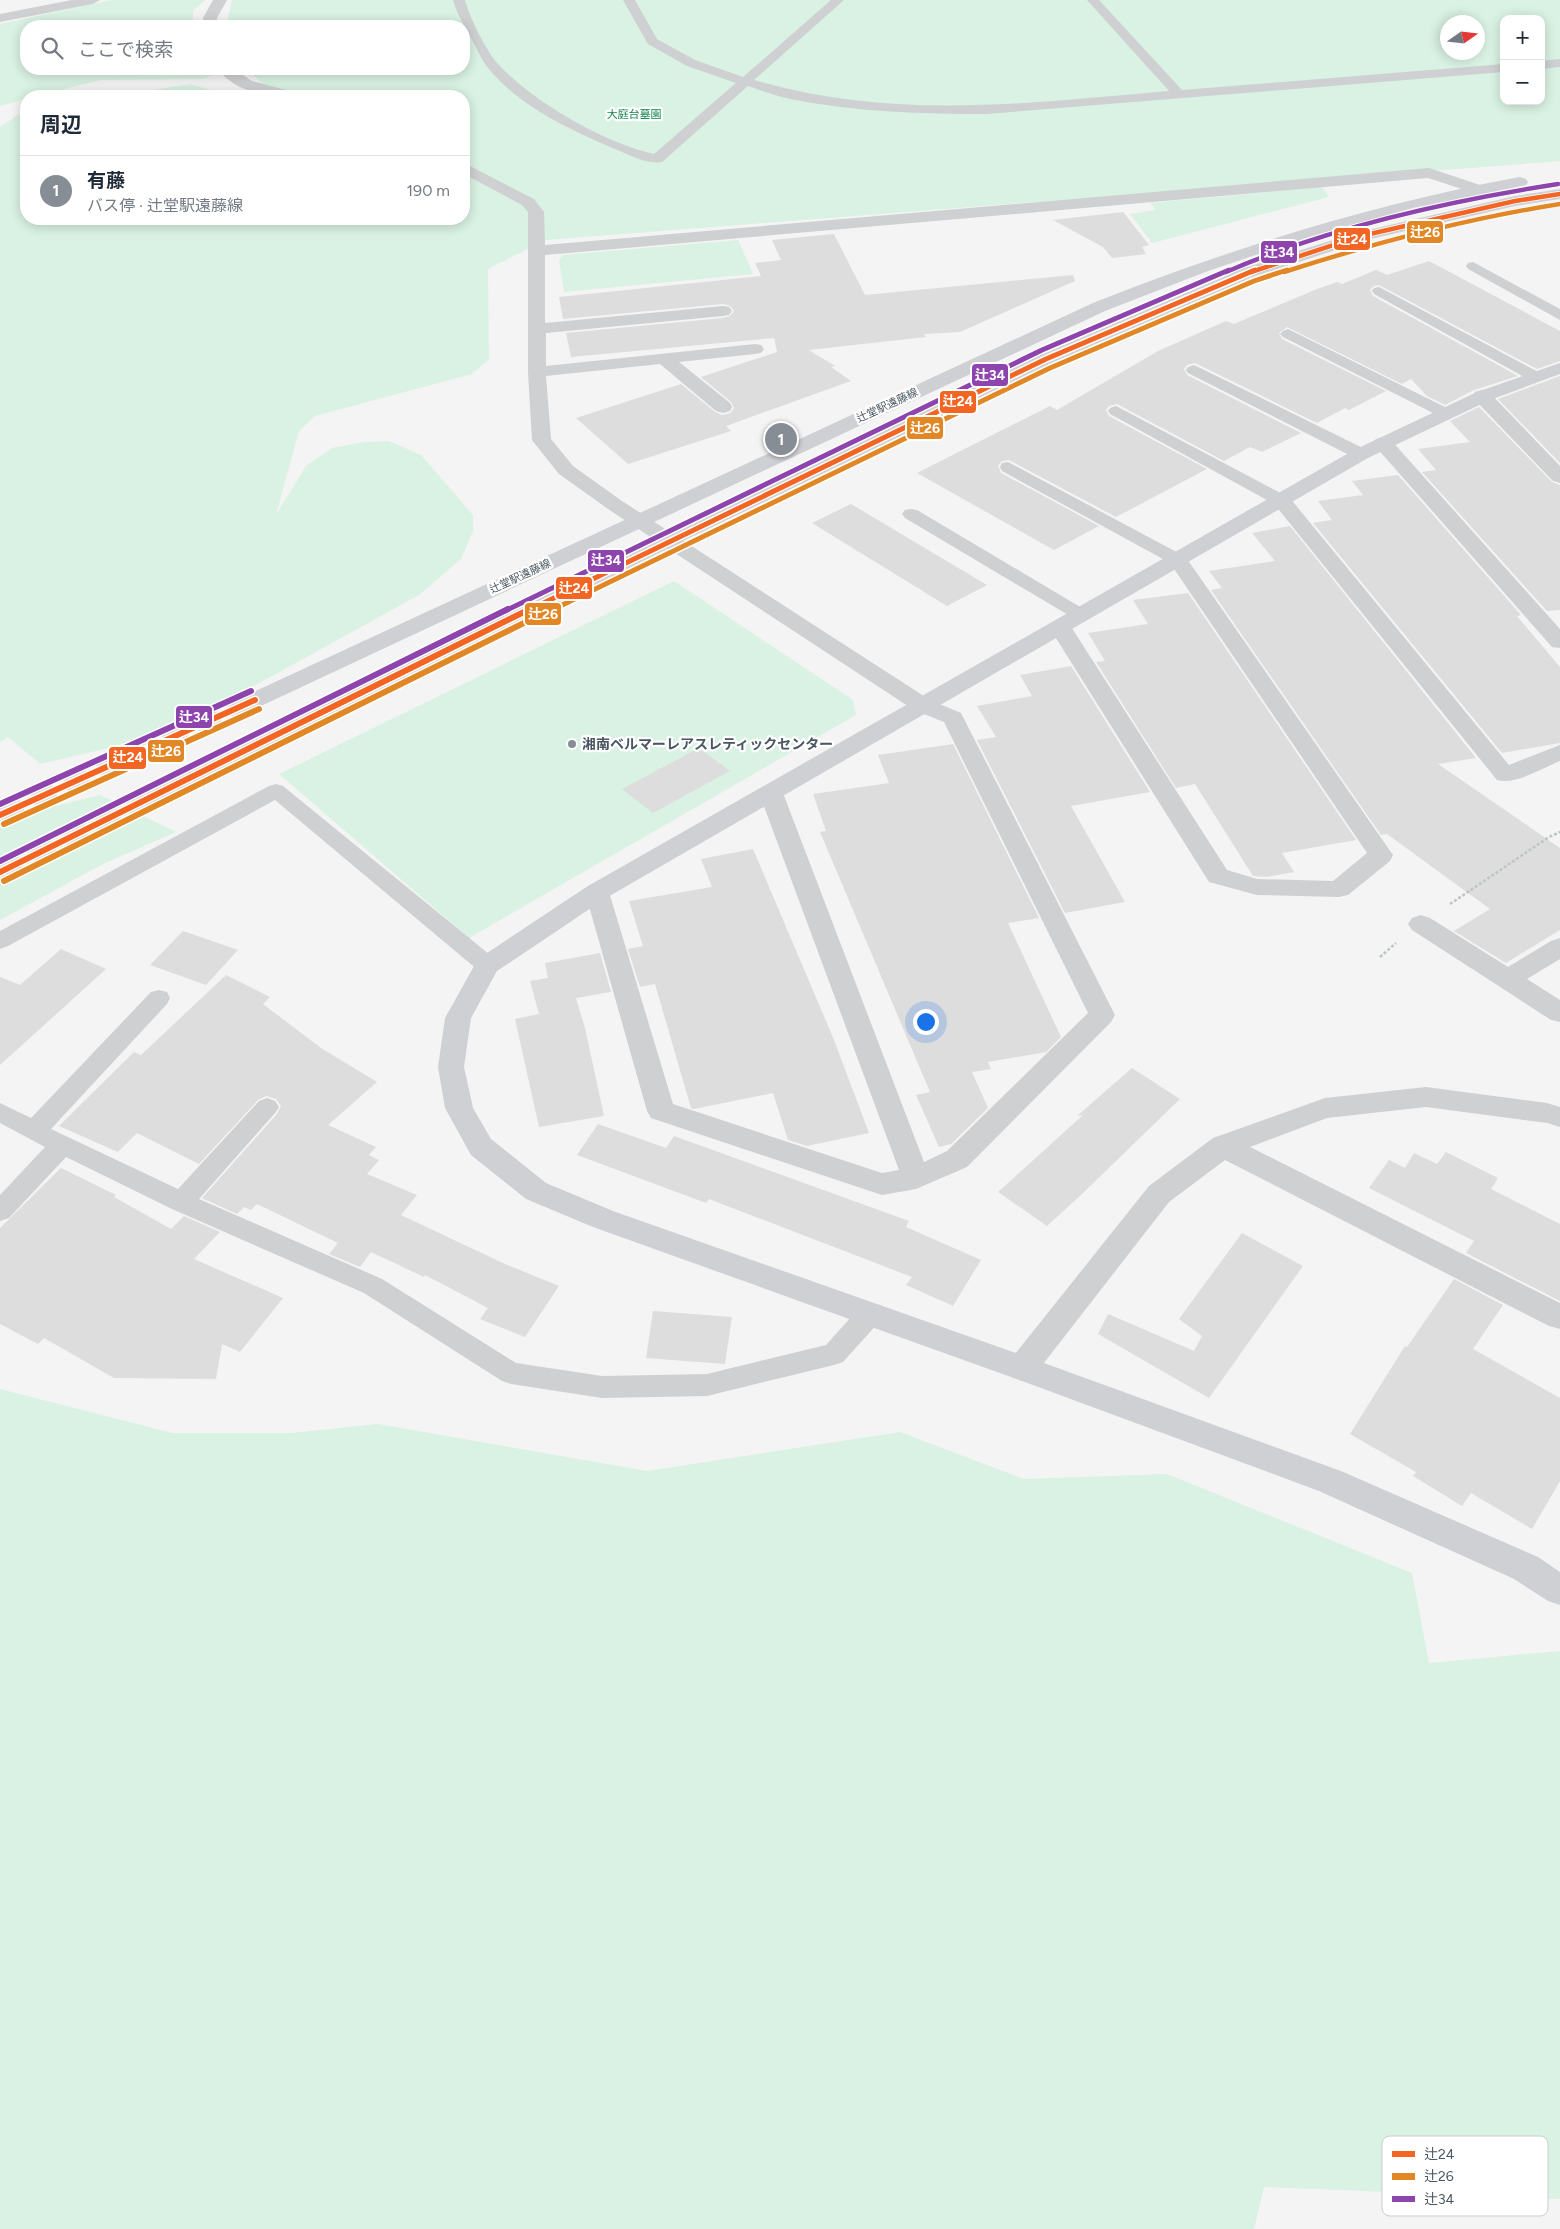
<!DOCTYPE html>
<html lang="ja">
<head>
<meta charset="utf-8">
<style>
  body { margin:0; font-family:Figtree,"Noto Sans JP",sans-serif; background:#f6f6f7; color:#1f2937 }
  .controls { position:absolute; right:15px; top:15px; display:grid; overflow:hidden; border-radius:10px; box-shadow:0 2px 12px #0003 }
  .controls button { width:45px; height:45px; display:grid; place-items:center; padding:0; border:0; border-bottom:1px solid #e0e1e3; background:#fff; color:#1f2937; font:25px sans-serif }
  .compass { position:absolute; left:1440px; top:15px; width:45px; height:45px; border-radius:50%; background:#fff; box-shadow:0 2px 12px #0003; rotate:76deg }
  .you { position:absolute; left:925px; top:1021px; width:18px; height:18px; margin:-12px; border:4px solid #fff; border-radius:50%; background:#1a73e8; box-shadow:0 0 0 8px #1a73e833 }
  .badge { display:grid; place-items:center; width:32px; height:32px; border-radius:50%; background:#868d94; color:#fff; font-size:16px; font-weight:700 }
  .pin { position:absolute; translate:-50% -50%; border:2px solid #fff; box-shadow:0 1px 5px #0006 }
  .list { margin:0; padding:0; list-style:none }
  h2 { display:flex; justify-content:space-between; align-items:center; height:65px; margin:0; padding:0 20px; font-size:21px }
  h2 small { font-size:16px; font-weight:400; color:#747a83 }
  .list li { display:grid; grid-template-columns:32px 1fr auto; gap:15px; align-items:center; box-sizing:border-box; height:70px; padding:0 20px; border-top:1px solid #e0e1e3 }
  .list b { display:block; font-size:19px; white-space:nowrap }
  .list p { margin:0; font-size:16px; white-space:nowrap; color:#747a83 }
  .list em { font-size:16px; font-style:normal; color:#747a83 }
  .icon { flex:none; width:28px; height:28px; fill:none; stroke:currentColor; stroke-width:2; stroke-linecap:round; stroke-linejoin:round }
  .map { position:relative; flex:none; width:1560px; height:2229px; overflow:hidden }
  .search { position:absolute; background:#fff; box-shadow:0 2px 12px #0003; left:20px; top:20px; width:450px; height:55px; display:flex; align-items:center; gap:12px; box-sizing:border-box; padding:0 18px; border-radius:20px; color:#747a83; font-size:19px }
  .panel { position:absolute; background:#fff; box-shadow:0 2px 12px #0003; left:20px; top:90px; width:450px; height:135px; border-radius:20px }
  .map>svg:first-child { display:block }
</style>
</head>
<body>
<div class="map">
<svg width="1560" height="2229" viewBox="0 0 1560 2229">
  <rect width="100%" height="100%" fill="#f4f4f4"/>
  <g fill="#d9f2e3" fill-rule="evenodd">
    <polygon points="112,0 205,0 193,11 193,26 26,26 26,69 203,69 213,75 203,79 101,80 36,96 26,96 26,99 0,106 0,24"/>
    <path d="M232 0H1560V161L546 240 488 269 489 359 472 374 315 416 299 431 276 515 306 466 332 448 364 442 389 441 421 455 473 515V531L461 559 419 595 165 735 40 764 8 737 0 742V127L18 115 26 112V219H464V96H289L262 84 251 72 244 69H464V26H226ZM1504 19H1541V101H1504ZM1448 22H1478V52H1448Z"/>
    <polygon points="190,84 232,96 83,96 97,92 122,95"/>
    <polygon points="1322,187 1329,197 1152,243 1130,214 1156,210 1150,203"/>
    <polygon points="738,240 753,274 564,292 559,260 563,255"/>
    <polygon points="674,581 853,700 856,715 469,938 279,774"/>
    <polygon points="100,795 176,832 103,864 0,920 0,797 28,813"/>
    <polygon points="0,1389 172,1433 291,1433 378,1424 647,1471 900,1432 1024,1479 1167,1474 1412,1573 1429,1663 1560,1651 1560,2199 1264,2187 1254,2229 0,2229"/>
  </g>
  <g fill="#ddddde">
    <polygon points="1123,212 1149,245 1142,247 1146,254 1112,258 1103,247 1053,220"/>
    <polygon points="834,234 865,295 1073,275 1075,281 960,332 924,334 926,337 809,350 835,366 831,367 851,381 726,426 731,431 628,464 576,418 681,384 715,412 722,415 731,413 734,408 731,402 701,377 777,352 774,338 571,357 566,333 723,318 730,316 734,311 730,306 723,304 563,319 559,297 761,276 755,263 781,260 772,240"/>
    <polygon points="1429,261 1560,331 1560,361 1537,369 1379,285 1374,286 1370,290 1373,296 1518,376 1474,390 1445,405 1427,396 1411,379 1402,384 1287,327 1279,333 1282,339 1386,391 1349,410 1345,408 1317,423 1195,363 1187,365 1184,369 1187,375 1301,433 1262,452 1250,447 1224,461 1117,404 1109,406 1106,410 1109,416 1207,469 1116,517 1009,460 1002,461 998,466 1001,473 1099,526 1054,550 917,473 1050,406 1057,410 1158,351 1226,321 1234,324 1317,289 1337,282 1342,284 1376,270 1387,275"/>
    <polygon points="1560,376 1560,463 1498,399"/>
    <polygon points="1479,407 1552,482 1560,485 1560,610 1547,611 1422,472 1436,470 1418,449 1470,442 1450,421"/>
    <polygon points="1398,475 1521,615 1517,616 1560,667 1560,743 1502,753 1313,523 1332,520 1318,501 1363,495 1352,481"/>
    <polygon points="851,504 987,585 947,606 812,523"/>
    <polygon points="1290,526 1476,758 1438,764 1560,848 1560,930 1506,963 1454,931 1490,909 1387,834 1381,835 1211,590 1222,588 1209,571 1275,561 1252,533"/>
    <polygon points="1188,593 1356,840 1282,853 1294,872 1267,877 1253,876 1195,784 1176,788 1096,662 1105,661 1088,633 1148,624 1133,600"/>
    <polygon points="1071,666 1150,792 1071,806 1125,902 1065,913 977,740 996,737 977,706 1032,696 1020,675"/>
    <polygon points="953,744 1039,918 1008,923 1061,1037 1046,1052 988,1062 991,1069 972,1072 988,1108 951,1144 939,1147 916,1095 930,1092 820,832 826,831 813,794 889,783 878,755"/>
    <polygon points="699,748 730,771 653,813 622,789"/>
    <polygon points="753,849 834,1040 869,1133 807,1146 788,1140 773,1093 694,1109 691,1108 655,984 640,987 628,949 643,946 629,901 712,887 701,859"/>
    <polygon points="183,931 238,950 206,985 150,965"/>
    <polygon points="61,949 106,969 0,1065 0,977 20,985"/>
    <polygon points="600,953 611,992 576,998 585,1028 604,1116 539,1127 515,1019 539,1014 530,981 548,978 545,963"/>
    <polygon points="226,975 270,997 263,1004 321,1048 377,1082 328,1125 376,1147 369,1155 379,1160 367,1174 417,1195 401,1215 505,1264 559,1286 525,1337 480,1319 488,1308 425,1275 424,1277 371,1252 360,1267 329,1254 338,1243 257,1204 251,1210 244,1207 237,1214 202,1198 277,1114 281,1106 276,1099 266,1096 258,1100 199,1164 137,1133 118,1152 59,1126 134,1052 141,1055"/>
    <polygon points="1132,1068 1180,1099 1082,1194 1047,1226 998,1192 1083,1115 1077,1116"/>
    <polygon points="598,1124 666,1148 674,1136 909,1221 906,1227 981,1260 953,1306 906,1285 912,1277 709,1199 706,1203 577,1155"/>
    <polygon points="1446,1152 1498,1178 1491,1189 1560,1224 1560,1301 1466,1253 1474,1241 1369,1188 1389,1160 1405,1168 1414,1153 1437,1164"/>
    <polygon points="61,1168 116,1195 114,1197 171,1229 184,1216 220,1232 194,1259 283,1298 240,1352 222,1344 216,1379 114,1378 44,1338 38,1344 0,1324 0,1228"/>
    <polygon points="1242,1233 1303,1266 1209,1398 1098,1334 1108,1314 1194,1351 1202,1336 1179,1319"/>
    <polygon points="1454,1279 1503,1305 1473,1349 1560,1398 1560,1481 1532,1529 1471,1493 1462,1506 1413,1476 1416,1472 1350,1434 1405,1346 1407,1347"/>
    <polygon points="653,1311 732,1317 725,1364 646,1358"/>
  </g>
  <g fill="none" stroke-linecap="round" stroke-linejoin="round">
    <g stroke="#d2d4d7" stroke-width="24" stroke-dasharray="24 12" stroke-linecap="butt">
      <polyline points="0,815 240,707"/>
      <polyline points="0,872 149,799"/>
    </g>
    <g stroke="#bcc7c4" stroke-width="2.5" stroke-dasharray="3 2" stroke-linecap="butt">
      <polyline points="1450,904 1549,837 1560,832"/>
      <polyline points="1380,957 1396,943"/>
    </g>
    <g fill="#ced0d2" fill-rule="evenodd">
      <path d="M453 0H465C469 16 487 53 499 65 535 103 603 142 654 154L736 83 687 66 648 44 623 0H635L657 39 695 60 743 77 831 0H844L754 80C894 121 1027 103 1169 91L1087 0H1099L1182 90 1504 64V72L986 114C922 114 858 112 795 100 779 97 763 91 748 86L662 162C647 165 628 154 615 149 570 130 519 106 488 68 481 59 476 47 471 38 464 25 457 14 453 0Z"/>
      <polygon points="1560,59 1560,67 1541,69 1541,61"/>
      <polygon points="1473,262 1560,309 1560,320 1468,269 1466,266 1468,263"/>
      <polygon points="1379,287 1540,373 1542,376 1540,379 1528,379 1374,294 1372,291 1374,288"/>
      <polygon points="1288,329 1449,409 1451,412 1449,415 1437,415 1283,337 1280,334 1283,331"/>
      <polygon points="1194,365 1367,450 1369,454 1367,458 1355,458 1188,373 1186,370 1188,367"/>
      <polygon points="1116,406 1288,497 1291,501 1288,505 1276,505 1110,414 1108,411 1110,408"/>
      <polygon points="1008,462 1184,556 1187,560 1184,564 1172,564 1002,471 1000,467 1002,463"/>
      <polygon points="911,509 917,510 1087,611 1090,615 1087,619 1081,621 1075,619 905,518 902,514 905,510"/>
      <polygon points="276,784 283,786 495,959 498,965 495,971 487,973 479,971 275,800 8,946 0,949 0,931 269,786"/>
      <polygon points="159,990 167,992 170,998 167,1004 51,1129 178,1189 259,1101 267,1098 275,1101 279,1107 275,1113 199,1199 382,1279 516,1363 602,1376 707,1374 826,1345 861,1306 870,1303 879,1306 883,1314 879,1322 843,1362 834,1365 707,1396 602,1398 511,1384 502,1381 364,1293 172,1209 66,1157 9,1218 0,1221 0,1195 45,1147 0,1123 0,1103 31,1118 151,992"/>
    </g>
    <g fill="#ced0d2" fill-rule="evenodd">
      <polygon points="72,0 100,0 93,4 0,22 0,14"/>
      <polygon points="213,0 227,0 217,18 218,26 204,26 203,18"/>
      <path d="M218 69H233L252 81 297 93 299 96C272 98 235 93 218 69Z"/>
      <polygon points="464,163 534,199 544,212 545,245 1429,168 1483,186 1485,189 1483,192 1477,194 1428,178 545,255 545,323 723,306 729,307 732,311 729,315 723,316 546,333 546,366 755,344 761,345 764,349 761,353 755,354 679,362 730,403 732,407 730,411 723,413 716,411 660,364 546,376 551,439 573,466 622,501 930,700 961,713 1115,1015 1111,1022 967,1167 916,1189 882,1195 651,1118 647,1111 585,892 588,886 597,884 606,886 609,892 673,1104 882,1173 899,1170 759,793 763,788 771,785 779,788 783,793 924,1162 947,1151 1088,1013 944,722 914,710 608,509 559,474 535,444 532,440 528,372 528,212 522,205 464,174"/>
      <polygon points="1482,390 1489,392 1560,466 1560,483 1553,481 1475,400 1473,396 1475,392"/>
      <polygon points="1383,437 1390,439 1560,629 1560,648 1552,647 1376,447 1373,443 1376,439"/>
      <path d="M1282 495 1289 497 1509 765 1560 745V761C1542 768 1516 785 1497 780L1275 505 1272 501 1275 497Z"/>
      <polygon points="1178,554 1185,556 1393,855 1390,861 1348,895 1339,897 1257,895 1209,882 1049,627 1052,622 1060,621 1068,622 1227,870 1257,879 1333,881 1367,853 1168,560 1171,556"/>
      <polygon points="1421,915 1430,918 1508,967 1551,941 1560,938 1560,959 1527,979 1560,1000 1560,1022 1551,1020 1412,930 1408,924 1412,918"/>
      <polygon points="1426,1087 1547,1103 1560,1107 1560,1127 1547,1123 1426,1107 1327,1118 1250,1147 1560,1303 1560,1329 1549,1326 1225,1160 1169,1202 1033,1377 1022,1381 1011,1377 1007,1368 1011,1359 1149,1186 1213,1138 1325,1098"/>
    </g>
    <g fill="#ced0d4" fill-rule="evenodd">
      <path d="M1520 177 1526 179 1528 182 1526 185 1413 208 1312 236 1208 271 1105 311 248 712 240 714 232 712 229 707 232 702 1093 303C1232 248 1373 204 1520 177Z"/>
      <polygon points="1560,189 1560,199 1515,206 1366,240 1256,276 1052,363 677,544 157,804 149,807 141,804 137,799 141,794 663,536 1040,355 1244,268 1355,233 1515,196"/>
      <polygon points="1560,363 1560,374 1490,400 1368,458 606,898 497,971 471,1018 464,1067 473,1108 491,1139 546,1183 613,1211 1033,1359 1341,1471 1538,1557 1560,1572 1560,1605 1548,1601 1514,1579 1319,1491 1011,1377 593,1227 526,1199 471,1155 445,1108 438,1067 445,1018 478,959 588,886 1354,450 1477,392"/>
    </g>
    <defs>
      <polyline id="bus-1-far2" points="1251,272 1361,236 1515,201 1560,194"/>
      <polyline id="bus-1-far1" points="527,611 1046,359 1255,270"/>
      <g id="bus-1">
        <polyline points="0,815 255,700"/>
        <polyline points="0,872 530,609"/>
      </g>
      <path id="bus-2-far2" d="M1284 272C1374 243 1466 219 1560 204"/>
      <polyline id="bus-2-far1" points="550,611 1050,368 1254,281 1287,270"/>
      <g id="bus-2">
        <polyline points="4,824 259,709"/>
        <polyline points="4,881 552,609"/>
      </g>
      <path id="bus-3-far2" d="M1226 272C1327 228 1449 201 1558 184"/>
      <polyline id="bus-3-far1" points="505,611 1042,350 1229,270"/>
      <g id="bus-3">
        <polyline points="0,804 251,691"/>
        <polyline points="0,861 508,609"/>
      </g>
    </defs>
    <use href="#bus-1-far2" stroke="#fff" stroke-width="6"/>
    <use href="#bus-1-far1" stroke="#fff" stroke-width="8"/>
    <use href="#bus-1" stroke="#fff" stroke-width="9"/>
    <use href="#bus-2-far2" stroke="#fff" stroke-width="6"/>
    <use href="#bus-2-far1" stroke="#fff" stroke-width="8"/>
    <use href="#bus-2" stroke="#fff" stroke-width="9"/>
    <use href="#bus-3-far2" stroke="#fff" stroke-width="6"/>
    <use href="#bus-3-far1" stroke="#fff" stroke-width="8"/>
    <use href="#bus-3" stroke="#fff" stroke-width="9"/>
    <use href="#bus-1-far2" stroke="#f26522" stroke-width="4.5"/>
    <use href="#bus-1-far1" stroke="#f26522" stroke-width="5"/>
    <use href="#bus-1" stroke="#f26522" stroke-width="6"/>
    <use href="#bus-2-far2" stroke="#e18726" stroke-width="4.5"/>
    <use href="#bus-2-far1" stroke="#e18726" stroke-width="5"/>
    <use href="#bus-2" stroke="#e18726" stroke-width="6"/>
    <use href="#bus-3-far2" stroke="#8e44ad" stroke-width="4.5"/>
    <use href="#bus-3-far1" stroke="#8e44ad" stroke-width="5"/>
    <use href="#bus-3" stroke="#8e44ad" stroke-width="6"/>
  </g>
  <circle fill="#868d94" stroke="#fff" stroke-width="2" cx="572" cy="744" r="5"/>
  <g text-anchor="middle" stroke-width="4.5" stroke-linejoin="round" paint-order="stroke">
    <g font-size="11" fill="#17864f" stroke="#fff">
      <text x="634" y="118">大庭台墓園</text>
    </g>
    <g font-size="11" fill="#4a5661" stroke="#fff">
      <text transform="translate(887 405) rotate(-25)" y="4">辻堂駅遠藤線</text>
      <text transform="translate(520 576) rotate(-25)" y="4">辻堂駅遠藤線</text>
    </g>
    <g font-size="14" font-weight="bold" fill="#4a5661" stroke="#fff" text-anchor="start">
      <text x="582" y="749">湘南ベルマーレアスレティックセンター</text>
    </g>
  </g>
  <rect x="1382" y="2136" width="166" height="80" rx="8" fill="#fff" stroke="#c9ccd0" stroke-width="1"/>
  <rect x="1392" y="2151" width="23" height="6" fill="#f26522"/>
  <rect x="1392" y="2173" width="23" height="7" fill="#e18726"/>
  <rect x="1392" y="2196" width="23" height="6" fill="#8e44ad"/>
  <g font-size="14" fill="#4a5661">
    <text x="1424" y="2159">辻24</text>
    <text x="1424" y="2181">辻26</text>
    <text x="1424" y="2204">辻34</text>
  </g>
  <g stroke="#fff" stroke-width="2">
    <rect x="1406" y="220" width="38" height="24" rx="5" fill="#e18726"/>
    <rect x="1333" y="227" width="38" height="24" rx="5" fill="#f26522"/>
    <rect x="1260" y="240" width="38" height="24" rx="5" fill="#8e44ad"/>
    <rect x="971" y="363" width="38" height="24" rx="5" fill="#8e44ad"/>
    <rect x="939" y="390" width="38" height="24" rx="5" fill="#f26522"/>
    <rect x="906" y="416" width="38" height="24" rx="5" fill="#e18726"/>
    <rect x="587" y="549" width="38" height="24" rx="5" fill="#8e44ad"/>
    <rect x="555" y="576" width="38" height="24" rx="5" fill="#f26522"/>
    <rect x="524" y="602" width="38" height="24" rx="5" fill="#e18726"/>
    <rect x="175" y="705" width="38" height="24" rx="5" fill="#8e44ad"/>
    <rect x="147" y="739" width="38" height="24" rx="5" fill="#e18726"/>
    <rect x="108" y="746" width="39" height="24" rx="5" fill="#f26522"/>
  </g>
  <g font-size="14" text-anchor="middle" font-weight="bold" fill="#fff">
    <text x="1425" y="237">辻26</text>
    <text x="1352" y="244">辻24</text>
    <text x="1279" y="257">辻34</text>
    <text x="990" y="380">辻34</text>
    <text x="958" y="406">辻24</text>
    <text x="925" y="433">辻26</text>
    <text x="606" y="565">辻34</text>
    <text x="574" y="593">辻24</text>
    <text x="543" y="619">辻26</text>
    <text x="194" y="722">辻34</text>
    <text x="166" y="756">辻26</text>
    <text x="128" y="762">辻24</text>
  </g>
</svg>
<div class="controls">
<button>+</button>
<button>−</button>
</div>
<svg class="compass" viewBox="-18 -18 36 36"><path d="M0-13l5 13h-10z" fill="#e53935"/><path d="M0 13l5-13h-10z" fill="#747a83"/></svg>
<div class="you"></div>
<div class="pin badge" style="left:781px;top:439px">1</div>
<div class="search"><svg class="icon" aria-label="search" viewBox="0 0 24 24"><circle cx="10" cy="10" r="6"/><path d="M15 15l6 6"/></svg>ここで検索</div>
<section class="panel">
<h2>周辺<small></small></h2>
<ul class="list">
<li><span class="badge">1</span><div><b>有藤</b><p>バス停 · 辻堂駅遠藤線</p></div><em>190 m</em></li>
</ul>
</section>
</div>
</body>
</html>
